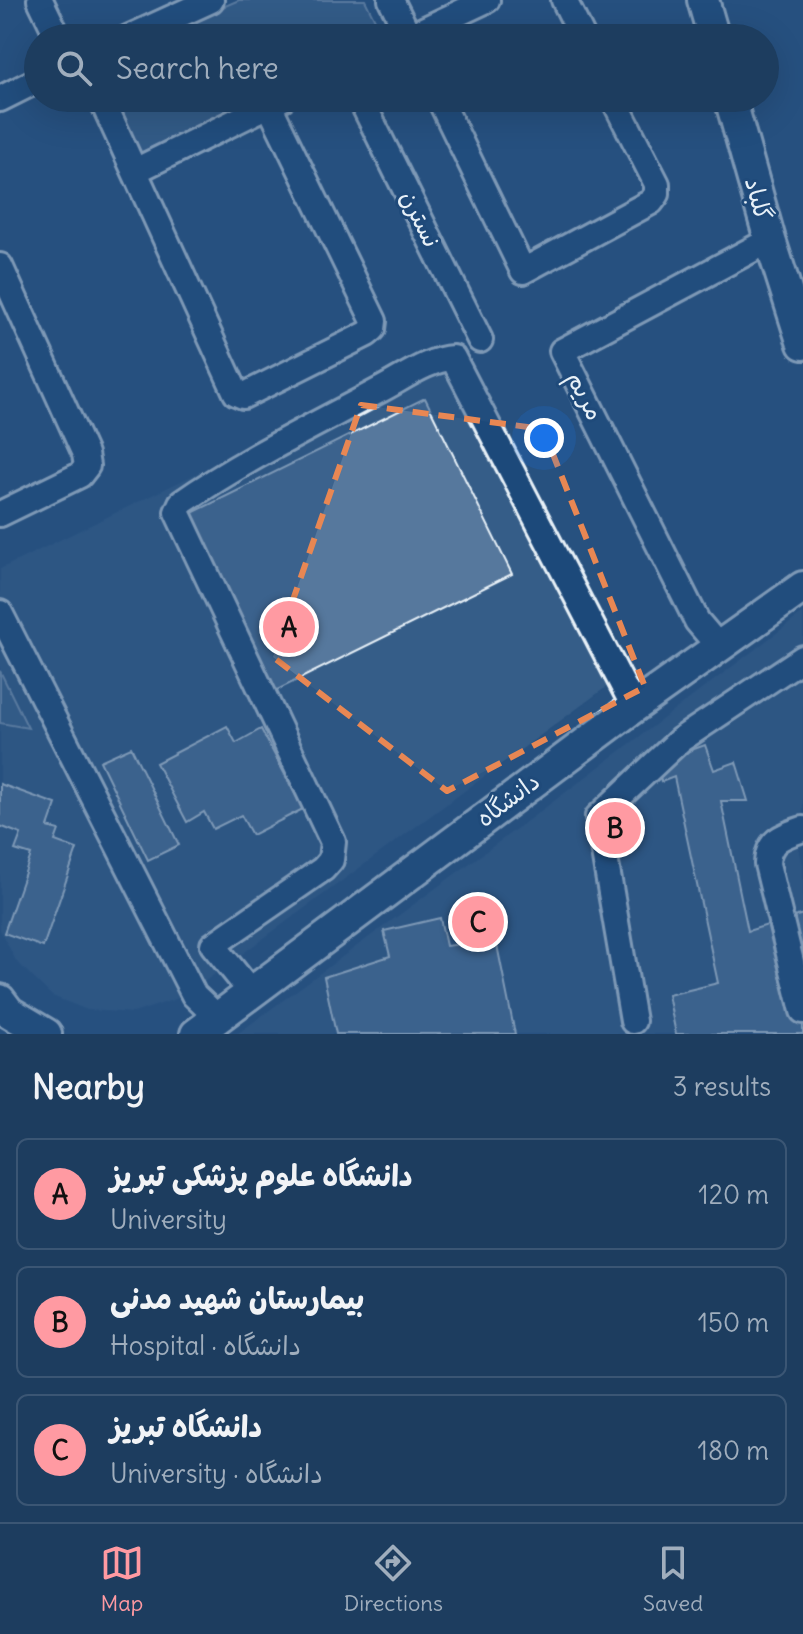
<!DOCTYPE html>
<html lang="en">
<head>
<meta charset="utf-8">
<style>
  body { margin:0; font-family:Delius,"Playpen Sans Arabic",sans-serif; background:#254465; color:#f1f3f6 }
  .you { position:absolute; left:544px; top:438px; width:28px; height:28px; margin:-20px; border:6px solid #fff; border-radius:50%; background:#1a73e8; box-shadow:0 0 0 12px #1a73e833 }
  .badge { display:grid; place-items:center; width:52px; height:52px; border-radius:50%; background:#ff9aa2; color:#111; font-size:26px; font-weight:700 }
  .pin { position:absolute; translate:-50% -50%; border:4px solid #fff; box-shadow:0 2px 8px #0006 }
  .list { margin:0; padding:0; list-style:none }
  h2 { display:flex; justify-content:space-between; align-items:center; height:104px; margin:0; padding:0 32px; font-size:34px }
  h2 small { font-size:26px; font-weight:400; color:#a0aebd }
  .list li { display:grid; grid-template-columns:52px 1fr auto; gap:24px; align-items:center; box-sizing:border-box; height:112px; margin:0 16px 16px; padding:0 16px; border:2px solid #3b5674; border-radius:12px }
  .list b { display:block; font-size:30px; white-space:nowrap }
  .list p { margin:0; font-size:26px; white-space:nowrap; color:#a0aebd }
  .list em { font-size:26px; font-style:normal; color:#a0aebd }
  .icon { flex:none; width:44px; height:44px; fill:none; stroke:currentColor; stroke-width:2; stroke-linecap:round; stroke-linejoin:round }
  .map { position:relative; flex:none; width:803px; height:1034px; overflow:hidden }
  .search { position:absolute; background:#1d3d5f; box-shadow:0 8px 32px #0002; left:24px; right:24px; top:24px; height:88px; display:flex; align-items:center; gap:20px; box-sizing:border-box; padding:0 28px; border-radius:44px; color:#a0aebd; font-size:30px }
  .sheet { height:488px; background:#1d3d5f }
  nav { display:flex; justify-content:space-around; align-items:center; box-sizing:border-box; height:112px; border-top:2px solid #3b5674; background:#1d3d5f; font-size:22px; color:#a0aebd }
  nav a { display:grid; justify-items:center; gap:4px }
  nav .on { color:#ff9aa2 }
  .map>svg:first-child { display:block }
</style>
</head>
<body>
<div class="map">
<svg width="803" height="1034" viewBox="0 0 803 1034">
  <rect width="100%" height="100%" fill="#27517f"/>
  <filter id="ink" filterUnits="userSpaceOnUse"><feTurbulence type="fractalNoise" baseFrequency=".0125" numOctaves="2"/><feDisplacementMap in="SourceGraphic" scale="16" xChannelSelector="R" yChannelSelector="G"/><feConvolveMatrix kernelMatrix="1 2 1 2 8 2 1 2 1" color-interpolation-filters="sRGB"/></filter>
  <g filter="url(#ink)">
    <g fill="#355d88">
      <polygon points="436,357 609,685 185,996 134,1013 87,1010 52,996 16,961 0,930 0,569"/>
      <polygon points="803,613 803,846 799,848 803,865 803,914 748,931 714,770 658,762 661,782 674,777 718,983 668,995 676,1034 237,1034 542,810"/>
    </g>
    <g fill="#436891" stroke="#96acc4" stroke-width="2">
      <polygon points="239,0 365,0 382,34 374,38 151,38"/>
      <polygon points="111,98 252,98 138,154"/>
      <polygon points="0,671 28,728 0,723"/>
    </g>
    <g fill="#57789d" stroke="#e8f1f8" stroke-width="2">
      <polygon points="425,398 512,574 269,694 182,518"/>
      <polygon points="227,726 236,743 261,729 303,809 252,835 241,815 213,829 204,812 187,822 156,763"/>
      <polygon points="705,745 714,770 736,762 748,801 721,801 748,931 803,914 803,1034 676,1034 668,995 718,983 674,777 661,782 658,762"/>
      <polygon points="131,747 179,845 148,860 100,761"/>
      <polygon points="0,784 56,804 48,827 59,830 55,841 77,849 43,947 4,933 31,855 15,850 21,834 0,826"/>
      <polygon points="440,918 446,946 496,940 515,1034 336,1034 324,977 390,956 384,931"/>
    </g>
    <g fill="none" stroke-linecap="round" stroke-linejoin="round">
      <defs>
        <g id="minor">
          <polyline points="40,0 55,31 62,38"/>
          <polyline points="391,0 410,38"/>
          <polyline points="564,0 583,38"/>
          <polyline points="128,38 211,0"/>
          <polyline points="406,38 487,0"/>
          <polyline points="101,98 236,393 243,396 367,334 373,329 374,321 269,105"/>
          <polyline points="360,98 480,340"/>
          <polyline points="439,98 523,271 651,202 657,194 657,184 613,98"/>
          <polyline points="0,99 38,80"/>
          <polyline points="135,171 283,98"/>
          <polyline points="0,266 85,454 87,466 80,475 0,514"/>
          <polyline points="0,613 194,995 217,1017"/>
          <polyline points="719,647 697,621 562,351 770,240"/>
          <path d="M803 829C782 836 768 840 767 864L803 1011"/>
          <path d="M251 992 213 945 323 869 331 860 333 842 177 512 181 503C243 460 313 426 380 390 402 379 428 359 453 358L634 707"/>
          <polyline points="633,1021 598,817 680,740 803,658"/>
        </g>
        <g id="major">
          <polyline points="703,0 714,38"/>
          <polyline points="730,98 770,240 803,344"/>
          <polyline points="0,1000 9,1012 46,1034"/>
          <polyline points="196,1034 634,707 803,587"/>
        </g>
      </defs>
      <use href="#minor" stroke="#e8f1f8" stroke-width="30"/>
      <use href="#major" stroke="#e8f1f8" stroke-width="36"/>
      <use href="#minor" stroke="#1f4a7a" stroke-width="24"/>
      <use href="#major" stroke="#1f4a7a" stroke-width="30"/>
    </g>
  </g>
  <path d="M0 0H803V1034H0ZM361 405 543 429 645 687 447 791 273 657Z" fill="#27517f" fill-opacity=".55" fill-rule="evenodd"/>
  <path fill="none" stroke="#e88753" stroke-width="6" stroke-dasharray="16 10" stroke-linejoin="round" d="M361 405 543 429 645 687 447 791 273 657Z"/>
  <g text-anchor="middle" stroke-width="6" stroke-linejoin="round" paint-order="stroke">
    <g font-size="24" fill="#e8f1f8" stroke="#1f4a7a">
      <text transform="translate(758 199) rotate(75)" y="8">گلباد</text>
      <text transform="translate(420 219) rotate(64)" y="8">نسترن</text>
      <text transform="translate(585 396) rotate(63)" y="8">مریم</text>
      <text transform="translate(508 800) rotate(-37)" y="8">دانشگاه</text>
    </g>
  </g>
</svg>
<div class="you"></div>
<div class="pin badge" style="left:289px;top:627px">A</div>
<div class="pin badge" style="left:615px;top:828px">B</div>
<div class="pin badge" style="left:478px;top:922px">C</div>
<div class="search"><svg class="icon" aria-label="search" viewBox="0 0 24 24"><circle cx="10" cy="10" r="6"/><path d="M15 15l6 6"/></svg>Search here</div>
</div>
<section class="sheet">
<h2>Nearby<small>3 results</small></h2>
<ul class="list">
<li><span class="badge">A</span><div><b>دانشگاه علوم پزشکی تبریز</b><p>University</p></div><em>120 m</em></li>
<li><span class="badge">B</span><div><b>بیمارستان شهید مدنی</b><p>Hospital · دانشگاه</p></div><em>150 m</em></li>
<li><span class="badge">C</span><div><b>دانشگاه تبریز</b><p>University · دانشگاه</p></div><em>180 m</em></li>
</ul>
</section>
<nav>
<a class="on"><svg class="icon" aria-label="map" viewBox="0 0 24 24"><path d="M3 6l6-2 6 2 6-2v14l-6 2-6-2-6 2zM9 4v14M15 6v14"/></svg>Map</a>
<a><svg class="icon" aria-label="directions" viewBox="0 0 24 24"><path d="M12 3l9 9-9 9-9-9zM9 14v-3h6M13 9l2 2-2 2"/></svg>Directions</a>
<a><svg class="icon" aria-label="saved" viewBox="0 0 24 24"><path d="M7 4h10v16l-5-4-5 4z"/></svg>Saved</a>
</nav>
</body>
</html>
